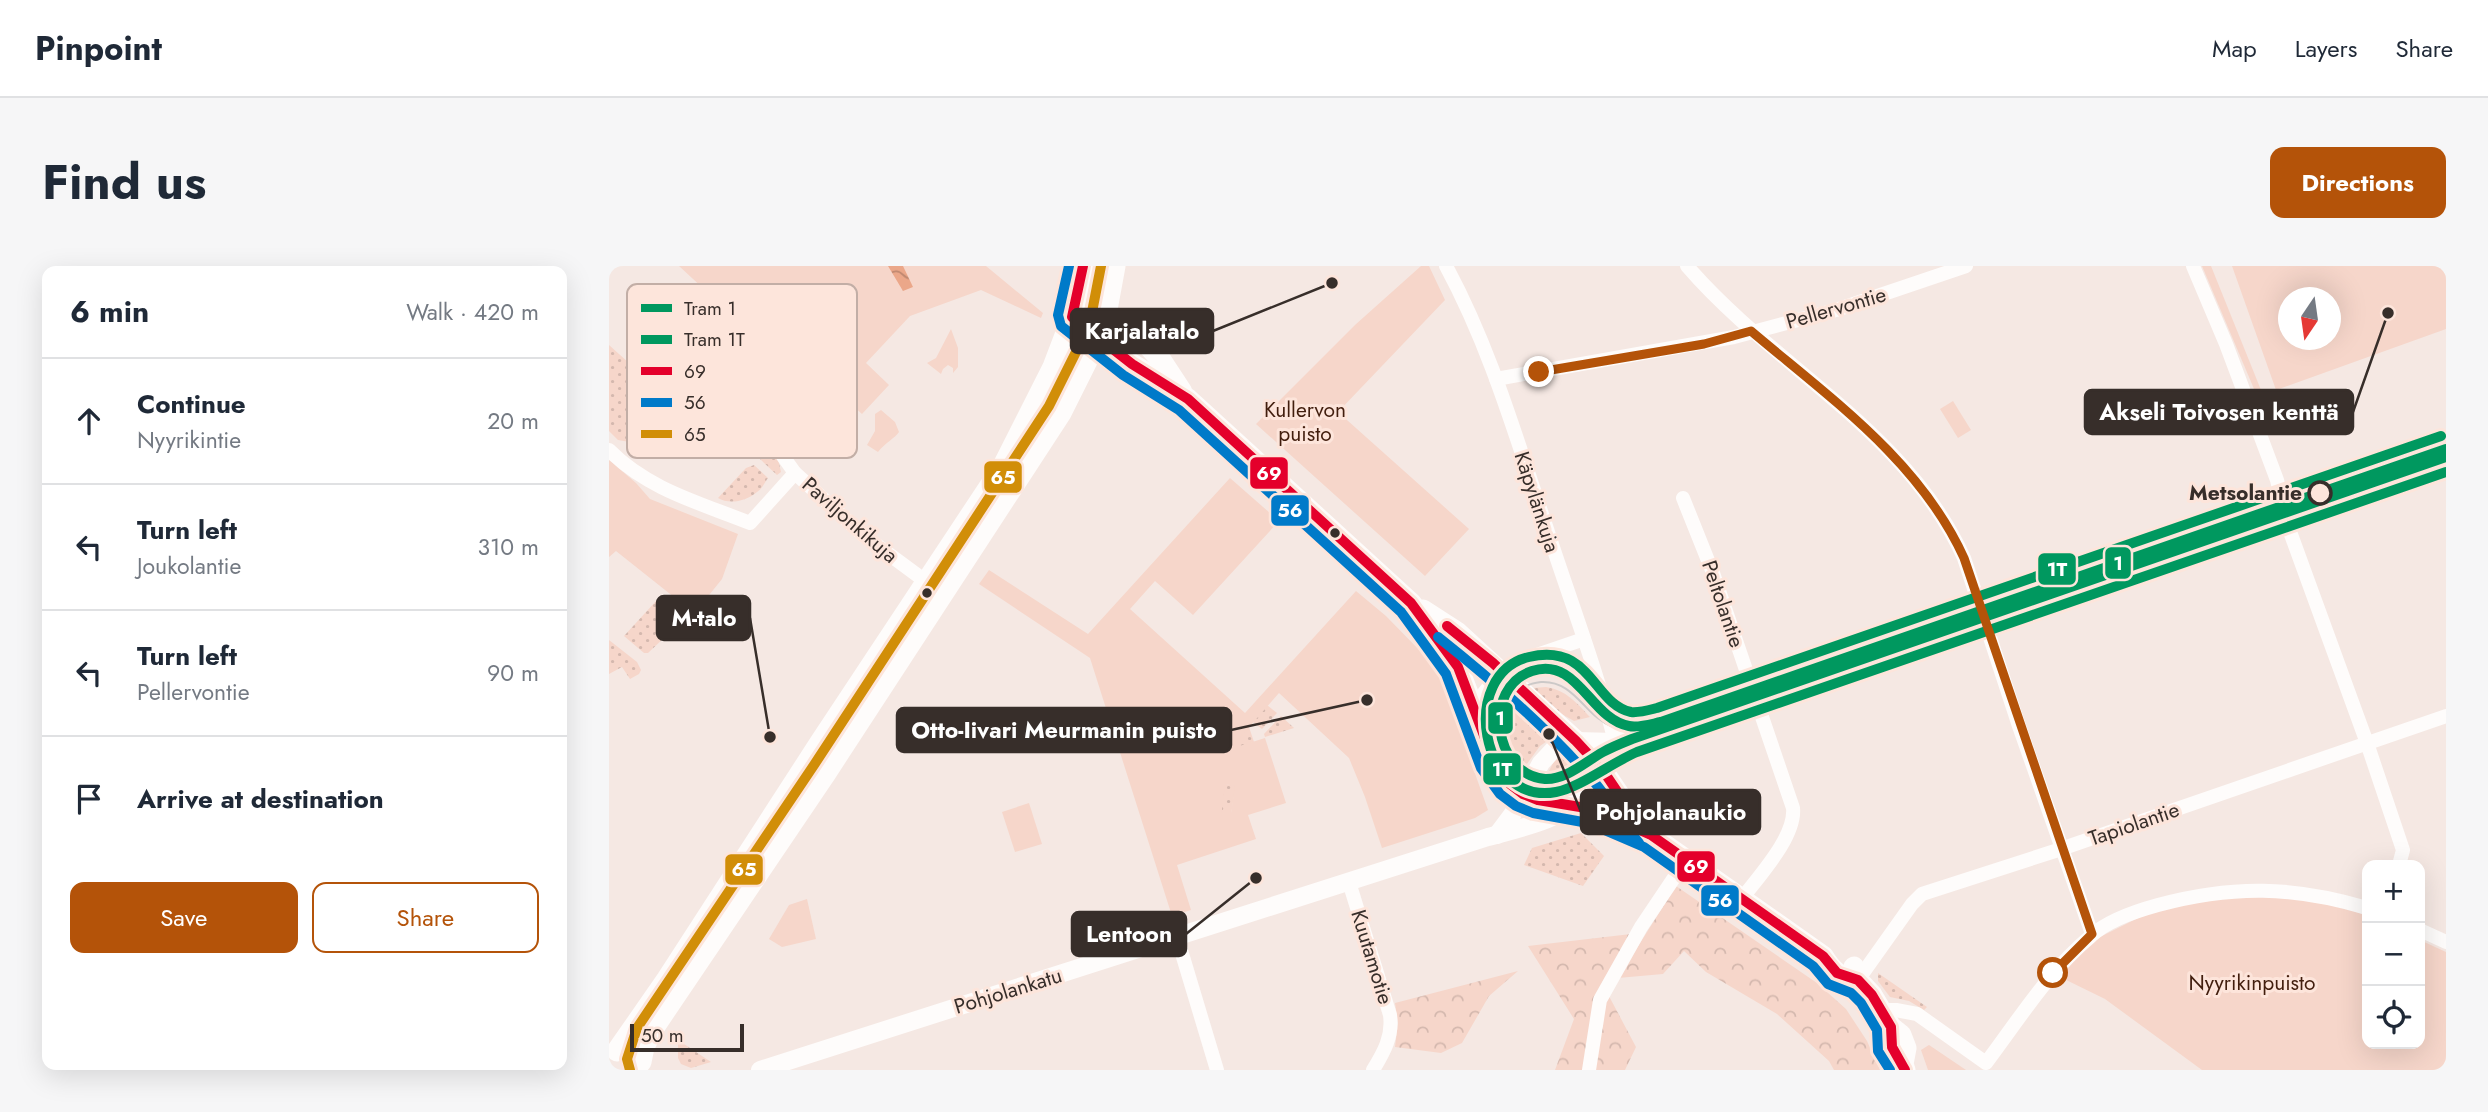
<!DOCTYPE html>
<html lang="en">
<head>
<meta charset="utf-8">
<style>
  body { margin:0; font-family:Jost,sans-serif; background:#f6f6f7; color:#1f2937 }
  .controls { position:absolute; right:21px; bottom:21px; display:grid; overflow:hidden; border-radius:14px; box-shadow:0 7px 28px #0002 }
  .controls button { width:63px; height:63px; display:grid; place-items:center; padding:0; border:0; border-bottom:2px solid #e0e1e3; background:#fff; color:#1f2937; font:35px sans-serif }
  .compass { position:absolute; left:1669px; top:21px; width:63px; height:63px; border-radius:50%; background:#fff; box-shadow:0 7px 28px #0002; rotate:193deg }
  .scale { position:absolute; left:21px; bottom:18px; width:114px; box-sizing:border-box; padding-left:7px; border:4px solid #372e2a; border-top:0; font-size:19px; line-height:24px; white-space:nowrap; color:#372e2a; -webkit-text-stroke:5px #fde5db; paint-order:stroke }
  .stop { position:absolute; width:21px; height:21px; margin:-16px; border:5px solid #b45309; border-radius:50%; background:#fff }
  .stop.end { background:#b45309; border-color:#fff; box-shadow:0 2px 7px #0008 }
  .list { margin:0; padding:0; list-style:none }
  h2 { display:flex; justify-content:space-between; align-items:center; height:91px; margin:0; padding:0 28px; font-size:30px }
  h2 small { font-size:23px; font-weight:400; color:#747a83 }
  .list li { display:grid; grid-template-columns:46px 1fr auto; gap:21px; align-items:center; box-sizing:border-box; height:126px; padding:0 28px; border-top:2px solid #e0e1e3 }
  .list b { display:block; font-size:26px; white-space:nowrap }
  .list p { margin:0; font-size:23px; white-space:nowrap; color:#747a83 }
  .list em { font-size:23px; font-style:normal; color:#747a83 }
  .actions { display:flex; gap:14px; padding:21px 28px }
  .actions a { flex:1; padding:16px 0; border:2px solid #b45309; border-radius:14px; text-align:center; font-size:24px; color:#b45309 }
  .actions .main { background:#b45309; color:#fff }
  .icon { flex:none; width:38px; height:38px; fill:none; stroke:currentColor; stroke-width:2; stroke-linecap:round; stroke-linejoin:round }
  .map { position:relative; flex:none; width:1837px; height:804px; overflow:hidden; border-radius:14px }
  header { display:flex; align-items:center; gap:42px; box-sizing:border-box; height:98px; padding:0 35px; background:#fff; border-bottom:2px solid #e0e1e3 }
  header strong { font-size:33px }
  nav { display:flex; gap:38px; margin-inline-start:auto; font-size:24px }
  .intro { display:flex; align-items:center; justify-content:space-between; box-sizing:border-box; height:168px; padding:0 42px }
  h1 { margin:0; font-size:49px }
  .button { padding:18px 32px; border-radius:14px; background:#b45309; color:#fff; font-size:24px; font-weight:700 }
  main { display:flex; gap:42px; padding:0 42px }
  aside { flex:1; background:#fff; border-radius:14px; box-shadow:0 7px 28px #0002 }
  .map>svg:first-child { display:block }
</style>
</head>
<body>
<header>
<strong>Pinpoint</strong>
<nav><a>Map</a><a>Layers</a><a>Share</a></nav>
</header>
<div class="intro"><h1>Find us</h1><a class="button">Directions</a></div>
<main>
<aside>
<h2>6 min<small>Walk · 420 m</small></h2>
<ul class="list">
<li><svg class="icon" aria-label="ahead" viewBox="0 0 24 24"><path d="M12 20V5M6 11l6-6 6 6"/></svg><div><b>Continue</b><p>Nyyrikintie</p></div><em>20 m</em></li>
<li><svg class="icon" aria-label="left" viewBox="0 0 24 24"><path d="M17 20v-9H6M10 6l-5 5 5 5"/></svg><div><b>Turn left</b><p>Joukolantie</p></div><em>310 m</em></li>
<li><svg class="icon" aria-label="left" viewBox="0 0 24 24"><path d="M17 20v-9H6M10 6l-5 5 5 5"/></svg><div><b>Turn left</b><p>Pellervontie</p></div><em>90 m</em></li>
<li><svg class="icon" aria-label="arrive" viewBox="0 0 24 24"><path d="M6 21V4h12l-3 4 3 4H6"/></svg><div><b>Arrive at destination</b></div></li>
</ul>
<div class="actions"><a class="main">Save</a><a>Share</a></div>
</aside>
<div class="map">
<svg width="1837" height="804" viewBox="0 0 1837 804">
  <defs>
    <pattern id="grass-dots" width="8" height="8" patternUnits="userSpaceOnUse" patternTransform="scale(1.75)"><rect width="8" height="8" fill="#f6d6ca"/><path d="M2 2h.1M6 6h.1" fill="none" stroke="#d4b8ae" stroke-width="1.8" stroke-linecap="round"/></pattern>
    <pattern id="forest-crowns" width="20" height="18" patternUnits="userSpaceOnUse" patternTransform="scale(1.75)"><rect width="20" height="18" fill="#f6d6ca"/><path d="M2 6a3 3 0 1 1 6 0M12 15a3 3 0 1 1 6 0" fill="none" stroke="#d4b8ae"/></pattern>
    <pattern id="water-waves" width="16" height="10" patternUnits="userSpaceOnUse" patternTransform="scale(1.75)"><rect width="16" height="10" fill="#eba789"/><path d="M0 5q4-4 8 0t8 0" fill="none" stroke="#bf8870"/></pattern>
  </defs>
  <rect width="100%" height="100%" fill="#f5e8e3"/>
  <g fill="url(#grass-dots)">
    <polygon points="487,0 496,0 488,42 483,41 483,39"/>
    <polygon points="0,79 40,115 24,128 28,133 20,142 46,170 38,179 9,174 0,165"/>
    <polygon points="1837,170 1837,174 1792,190 1791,186"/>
    <polygon points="161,182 169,193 172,206 168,209 151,193"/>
    <path d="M145 199 159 212C156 216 153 223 148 226 138 235 120 239 109 232L137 202Z"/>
    <polygon points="1655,232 1657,238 1380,335 1378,329"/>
    <polygon points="1665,260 1666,264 1388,361 1387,357"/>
    <polygon points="47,335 67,348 73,355 39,387 35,387 15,370"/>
    <polygon points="1355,336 1357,341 1151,412 1150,407"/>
    <polygon points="1360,365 1361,369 1160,440 1158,436"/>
    <polygon points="0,374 28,396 32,404 30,408 21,413 13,401 0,408"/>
    <path d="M937 421C957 424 968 437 981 451L965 455 951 447 924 422Z"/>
    <path d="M908 433 947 469 931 480 915 502C895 484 892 455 908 433Z"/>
    <polygon points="658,439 668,447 653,463 644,456"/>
    <polygon points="672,450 685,462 656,471 655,468"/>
    <polygon points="639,458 645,476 620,484 628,512 606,507 610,487"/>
    <polygon points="957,488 969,489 973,494 955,505 938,509 946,493"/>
    <path d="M978 501 979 513C967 529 965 530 945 528L937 518 957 513Z"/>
    <polygon points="616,518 627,519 622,548 571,569"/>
    <polygon points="972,567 995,590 974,620 915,599 923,582"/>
    <polygon points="1269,707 1318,741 1315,744 1300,735 1281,731 1269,715"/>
    <polygon points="69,774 102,796 82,802 72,798 69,792"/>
  </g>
  <g fill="url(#forest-crowns)">
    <polygon points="1067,620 1208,717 1237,743 1258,775 1271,804 1225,804 1220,795 1168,748 1097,706 1075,685 1054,708 1009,712"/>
    <polygon points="1022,668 993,717 1027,781 1016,804 946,804 965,753 919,680"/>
    <polygon points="909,705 880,730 853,777 832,787 786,781 789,757 786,737"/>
  </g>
  <g fill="#f6d6ca" fill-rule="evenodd">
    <polygon points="70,0 377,0 434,47 432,52 372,24 301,50 257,97 280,119 253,148 243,139 193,193 158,160 201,113 175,86 173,72 151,53 132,50 114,33 74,81 59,68 97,25"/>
    <polygon points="812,0 820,0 836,34 729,146 860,263 816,310 647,158 746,59"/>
    <polygon points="1593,0 1602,0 1654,129 1648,130"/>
    <path d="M1623 0H1837V63L1667 124ZM1680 32H1722V74H1680Z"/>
    <polygon points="342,63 349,82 349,101 344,107 344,102 339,99 334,103 332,108 318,97 327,92"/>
    <polygon points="1344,135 1362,164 1349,172 1331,143"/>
    <path d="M272 144 286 156 290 166C286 172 276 177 269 186L258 179 266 165V148Z"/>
    <polygon points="0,194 27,217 41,233 129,268 113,313 88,344 80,343 7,285 0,291"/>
    <path d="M621 212 670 255 584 349 546 315 521 343 636 447 747 325 777 350 818 392 832 412 879 544 866 552 773 582 756 531 740 492 670 427 621 483 656 472 677 537 639 549 647 573 568 599 582 644 563 650 481 392 370 318 380 304 479 368ZM616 518 626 520 622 547 616 548 612 552Z"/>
    <polygon points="420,537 433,578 406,586 393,546"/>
    <polygon points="1639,629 1722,636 1758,650 1758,778 1811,778 1811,674 1837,686 1837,804 1593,804 1496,733 1449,710 1487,673 1529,652 1570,638"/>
    <polygon points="198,633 207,673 173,681 160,673 180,639"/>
    <polygon points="1320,779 1357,804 1319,804 1312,784"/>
  </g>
  <polygon fill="url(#water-waves)" points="279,0 294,0 304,21 294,25"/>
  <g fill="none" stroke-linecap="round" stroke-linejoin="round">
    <g stroke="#fefcfb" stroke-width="14">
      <path d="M837 0C882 83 908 175 938 263 961 334 988 404 1006 476"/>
      <path d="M1078 0C1166 102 1298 165 1355 292L1410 460 1483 668"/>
      <polyline points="1584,0 1617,78 1668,214 1680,263 1758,477 1794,584 1790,599"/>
      <polyline points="887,113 1125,71 1227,44 1357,0"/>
      <polyline points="158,168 186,207 254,269 323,320"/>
      <path d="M0 184C38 223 91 237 141 257L186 207"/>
      <path d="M1074 232 1104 307 1184 542C1187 571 1149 611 1132 634"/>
      <polyline points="865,439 883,417 907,396 975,373"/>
      <path d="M740 616 781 749C784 770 775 786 764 804"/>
      <polyline points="1811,664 1837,676"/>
      <polyline points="568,671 608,804"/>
      <polyline points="1249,714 1303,638 1313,628 1446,585 1837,450"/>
      <path d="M1273 744H1287L1308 748 1377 797C1410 753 1440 705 1482 670 1499 654 1527 645 1549 639 1623 619 1685 620 1758 642"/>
      <polyline points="980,804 991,734 1032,661 1077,594"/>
    </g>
    <g stroke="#fefcfb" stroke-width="18">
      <polyline points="888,569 903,549 932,497 944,484 967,475 1006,476 1837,187"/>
      <path d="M151 804 879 571C912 562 953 554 978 528 991 515 998 492 1006 476"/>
    </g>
    <g stroke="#fefcfb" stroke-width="21">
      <polyline points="485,49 497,49 535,75 552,94 573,126"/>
      <path d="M463 51 523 98 579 133 802 337 849 401 885 496 901 518 914 528 929 534 983 543 1042 569 1214 690C1223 705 1232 713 1249 714"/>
      <polyline points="814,344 848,366 967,475 993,503 1022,546 1039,565"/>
      <polyline points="1245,701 1249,714 1263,729 1282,761 1292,769 1297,782 1294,798 1296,804"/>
      <polyline points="8,785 58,713 210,478 394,200 444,101 463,51 474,0"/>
      <polyline points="32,796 35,781 44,763 217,507 452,147 489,73 497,49 506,0"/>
    </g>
    <path stroke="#ccc9c8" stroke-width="2" d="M894 473C893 455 894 440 907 427 913 421 923 417 932 416 966 414 976 451 1004 461 1021 467 1035 462 1052 456"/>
    <defs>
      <g id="bus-1">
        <polyline points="474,0 463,51 523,98 579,133 802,337 849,401 885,496 901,518 914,528 929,534 983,543 1042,569 1214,690 1228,707 1249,714 1263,729 1282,761 1283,781 1296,804"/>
        <polyline points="838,360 884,397 967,475 993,503 1022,546 1041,568"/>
      </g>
      <g id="bus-2">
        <polyline points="460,0 449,49 452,60 514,109 570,144 792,346 837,408 872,502 891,528 907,540 924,547 979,557 1035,581 1204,700 1219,718 1242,727 1252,737 1268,764 1269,785 1281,804"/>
        <path d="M829 371C882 413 934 458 979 509 998 529 1012 555 1030 577"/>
      </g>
      <polyline id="bus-3" points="21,804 18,793 28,762 205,499 440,140 476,68 483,46 492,0"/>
    </defs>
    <use href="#bus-1" stroke="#fde5db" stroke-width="16"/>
    <use href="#bus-2" stroke="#fde5db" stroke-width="16"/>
    <use href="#bus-3" stroke="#fde5db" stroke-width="16"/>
    <use href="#bus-1" stroke="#e4002b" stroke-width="10"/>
    <use href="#bus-2" stroke="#007ac9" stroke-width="10"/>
    <use href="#bus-3" stroke="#d18e08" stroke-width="10"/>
    <defs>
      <path id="tram-1" d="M1837 183 1052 456C1042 458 1030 462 1020 460 981 453 969 390 923 405 873 421 884 509 936 513 957 514 976 496 994 486 1003 481 1013 477 1023 473L1837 191"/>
      <path id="tram-2" d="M1832 170 1048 442C1040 444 1030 447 1022 446 984 438 982 376 920 391 849 408 871 540 947 526 972 521 1002 497 1028 486L1837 206"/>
    </defs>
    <use href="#tram-1" stroke="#fde5db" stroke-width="16"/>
    <use href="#tram-2" stroke="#fde5db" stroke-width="16"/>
    <use href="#tram-1" stroke="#00985f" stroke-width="10"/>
    <use href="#tram-2" stroke="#00985f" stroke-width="10"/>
  </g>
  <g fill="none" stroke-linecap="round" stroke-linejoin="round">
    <path stroke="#b45309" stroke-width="9" d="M930 106 1095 78 1142 65C1221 132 1311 195 1355 292L1483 668 1444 707"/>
  </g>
  <circle fill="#fde5db" stroke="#372e2a" stroke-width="3.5" cx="1711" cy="227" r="11"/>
  <g fill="#372e2a" stroke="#fde5db" stroke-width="2.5">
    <circle cx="726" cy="267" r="6"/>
    <circle cx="318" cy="327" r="6"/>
  </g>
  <g text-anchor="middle" stroke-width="6" stroke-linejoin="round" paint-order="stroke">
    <g font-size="21" fill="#372e2a" stroke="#fde5db">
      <text transform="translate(1227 42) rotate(-16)" y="7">Pellervontie</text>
      <text transform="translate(928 236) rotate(72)" y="7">Käpylänkuja</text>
      <text transform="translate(241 254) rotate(41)" y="7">Paviljonkikuja</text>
      <text transform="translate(1114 338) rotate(71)" y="7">Peltolantie</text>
      <text transform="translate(1525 558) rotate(-19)" y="7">Tapiolantie</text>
      <text transform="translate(763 691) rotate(73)" y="7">Kuutamotie</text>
      <text transform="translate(399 725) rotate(-17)" y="7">Pohjolankatu</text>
    </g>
    <g font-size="21" fill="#421e0e" stroke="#fde5db">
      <text x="696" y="151">Kullervon<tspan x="696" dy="24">puisto</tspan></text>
      <text x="1643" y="724">Nyyrikinpuisto</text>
    </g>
    <g font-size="21" font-weight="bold" fill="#372e2a" stroke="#fde5db" text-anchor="end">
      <text x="1693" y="234">Metsolantie</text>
    </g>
  </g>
  <rect x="18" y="18" width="230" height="174" rx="10" fill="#fde5db" stroke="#c2aea6" stroke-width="2"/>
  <rect x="32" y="38" width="31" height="8" fill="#00985f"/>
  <rect x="32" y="69" width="31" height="9" fill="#00985f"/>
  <rect x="32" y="101" width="31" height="8" fill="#e4002b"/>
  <rect x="32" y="132" width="31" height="9" fill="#007ac9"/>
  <rect x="32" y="164" width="31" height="8" fill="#d18e08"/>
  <g font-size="19" fill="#372e2a">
    <text x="75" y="49">Tram 1</text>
    <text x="75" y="80">Tram 1T</text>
    <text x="75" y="112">69</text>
    <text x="75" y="143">56</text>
    <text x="75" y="175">65</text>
  </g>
  <path fill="none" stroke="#372e2a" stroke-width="2.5" d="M723 17L604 65M1779 47L1744 146M161 471L141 352M758 434L622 464M940 468L972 546M647 612L577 668"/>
  <g fill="#372e2a" stroke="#fde5db" stroke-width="2.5">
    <circle cx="723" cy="17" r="7"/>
    <circle cx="1779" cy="47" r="7"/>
    <circle cx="161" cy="471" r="7"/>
    <circle cx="758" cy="434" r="7"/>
    <circle cx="940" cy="468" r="7"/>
    <circle cx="647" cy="612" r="7"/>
  </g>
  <g fill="#372e2a" stroke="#372e2a" stroke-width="2.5">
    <rect x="462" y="43" width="142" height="44" rx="7"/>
    <rect x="1476" y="124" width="268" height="44" rx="7"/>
    <rect x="48" y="330" width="93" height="44" rx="7"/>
    <rect x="288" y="442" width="334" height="44" rx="7"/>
    <rect x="972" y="524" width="179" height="44" rx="7"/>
    <rect x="463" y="646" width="114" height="44" rx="7"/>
  </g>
  <g font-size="23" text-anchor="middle" font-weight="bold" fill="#fff">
    <text x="533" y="73">Karjalatalo</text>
    <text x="1610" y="154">Akseli Toivosen kenttä</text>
    <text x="95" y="360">M-talo</text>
    <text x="455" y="472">Otto-Iivari Meurmanin puisto</text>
    <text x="1062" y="554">Pohjolanaukio</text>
    <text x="520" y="676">Lentoon</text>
  </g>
  <g stroke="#fde5db" stroke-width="2.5">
    <rect x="640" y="190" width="40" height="34" rx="7" fill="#e4002b"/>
    <rect x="374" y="194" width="40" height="34" rx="7" fill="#d18e08"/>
    <rect x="661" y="228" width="40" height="33" rx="7" fill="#007ac9"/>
    <rect x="1495" y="280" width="28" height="34" rx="7" fill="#00985f"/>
    <rect x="1428" y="286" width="40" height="34" rx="7" fill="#00985f"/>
    <rect x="878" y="435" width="27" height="34" rx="7" fill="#00985f"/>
    <rect x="873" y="486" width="40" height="34" rx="7" fill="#00985f"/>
    <rect x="1067" y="584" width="40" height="33" rx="7" fill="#e4002b"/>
    <rect x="115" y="587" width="40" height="33" rx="7" fill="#d18e08"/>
    <rect x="1091" y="618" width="40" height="33" rx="7" fill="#007ac9"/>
  </g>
  <g font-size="19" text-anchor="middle" font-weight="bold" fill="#fff">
    <text x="660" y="214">69</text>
    <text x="394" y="218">65</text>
    <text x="681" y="251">56</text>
    <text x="1509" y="304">1</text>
    <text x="1448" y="310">1T</text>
    <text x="891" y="459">1</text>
    <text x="893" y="510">1T</text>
    <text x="1087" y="607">69</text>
    <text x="135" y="610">65</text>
    <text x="1111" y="641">56</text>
  </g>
</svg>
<div class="controls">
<button>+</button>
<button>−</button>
<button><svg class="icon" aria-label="locate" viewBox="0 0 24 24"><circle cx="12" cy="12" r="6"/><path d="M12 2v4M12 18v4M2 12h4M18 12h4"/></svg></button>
</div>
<svg class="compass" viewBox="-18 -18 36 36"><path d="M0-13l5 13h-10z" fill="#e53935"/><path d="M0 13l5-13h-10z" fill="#747a83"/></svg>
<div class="scale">50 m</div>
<div class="stop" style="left:1444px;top:707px"></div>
<div class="stop end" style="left:930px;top:106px"></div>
</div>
</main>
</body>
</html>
